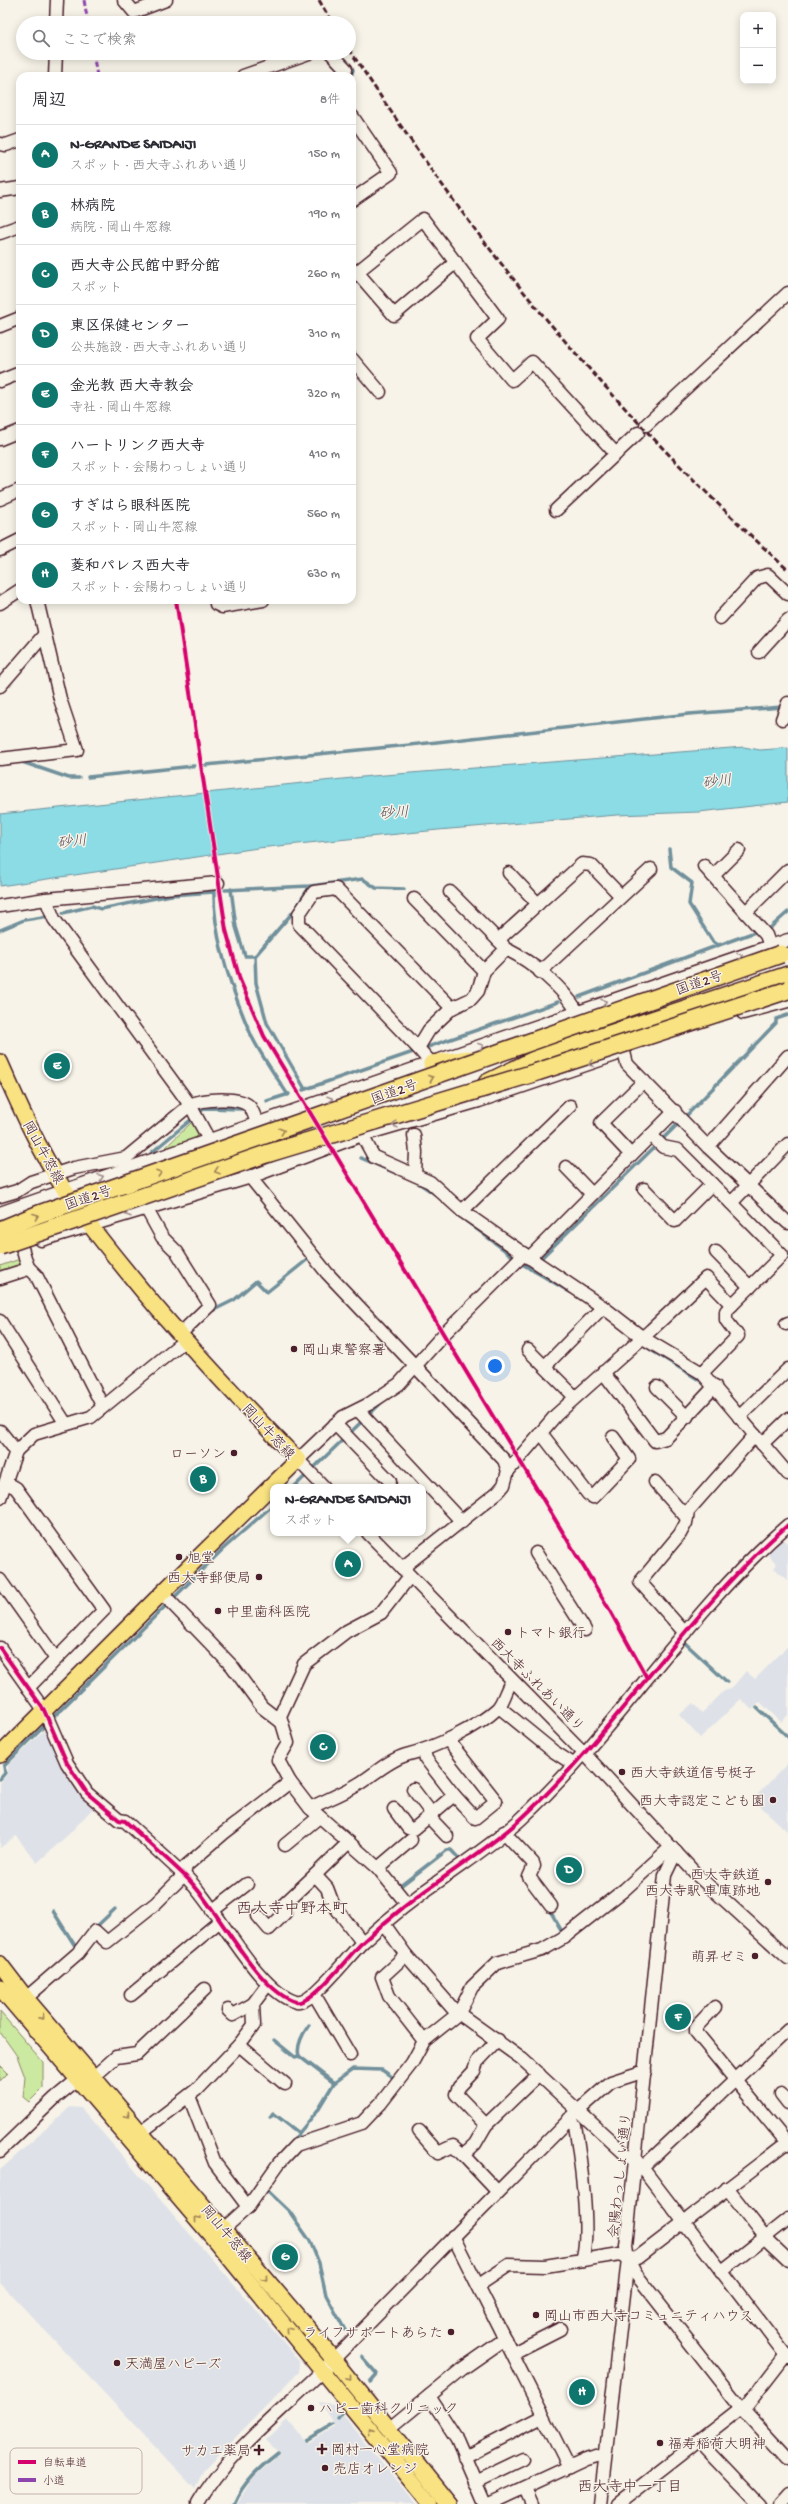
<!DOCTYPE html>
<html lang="ja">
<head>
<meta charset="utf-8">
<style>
  body { margin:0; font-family:"Gochi Hand","Klee One",sans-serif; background:#f2f2f3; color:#2b2b33 }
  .controls { position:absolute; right:12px; top:12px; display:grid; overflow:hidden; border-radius:8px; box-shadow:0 2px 10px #0003 }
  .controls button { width:36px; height:36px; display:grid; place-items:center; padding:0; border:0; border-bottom:1px solid #e1e1e2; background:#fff; color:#2b2b33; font:20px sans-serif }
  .you { position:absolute; left:495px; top:1366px; width:14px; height:14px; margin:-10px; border:3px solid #fff; border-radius:50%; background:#1a73e8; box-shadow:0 0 0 6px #1a73e833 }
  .badge { display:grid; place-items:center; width:26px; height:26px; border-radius:50%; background:#0f766e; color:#fff; font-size:13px; font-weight:700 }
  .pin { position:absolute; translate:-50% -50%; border:2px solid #fff; box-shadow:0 1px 4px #0006 }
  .popup { position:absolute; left:270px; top:1484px; width:156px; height:52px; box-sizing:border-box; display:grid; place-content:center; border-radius:8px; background:#fff; filter:drop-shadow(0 1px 3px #0005); font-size:13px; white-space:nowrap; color:#7c7c81 }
  .popup b { font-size:15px; color:#2b2b33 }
  .popup::after { content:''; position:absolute; left:50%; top:100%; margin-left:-8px; border:8px solid transparent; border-top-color:#fff }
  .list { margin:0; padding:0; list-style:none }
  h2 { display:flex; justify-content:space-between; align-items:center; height:52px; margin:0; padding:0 16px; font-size:17px }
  h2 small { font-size:13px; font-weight:400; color:#7c7c81 }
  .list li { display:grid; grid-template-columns:26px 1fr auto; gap:12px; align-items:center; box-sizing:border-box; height:60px; padding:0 16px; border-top:1px solid #e1e1e2 }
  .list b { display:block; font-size:15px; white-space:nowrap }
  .list p { margin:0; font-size:13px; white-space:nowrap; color:#7c7c81 }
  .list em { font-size:13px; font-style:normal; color:#7c7c81 }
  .icon { flex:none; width:22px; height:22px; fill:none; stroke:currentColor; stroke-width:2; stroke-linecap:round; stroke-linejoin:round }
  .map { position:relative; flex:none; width:788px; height:2504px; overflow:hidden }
  .search { position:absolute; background:#fff; box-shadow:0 2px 10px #0003; left:16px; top:16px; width:340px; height:44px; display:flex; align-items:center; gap:10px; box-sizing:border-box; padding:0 14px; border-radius:22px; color:#7c7c81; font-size:15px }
  .panel { position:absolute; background:#fff; box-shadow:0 2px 10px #0003; left:16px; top:72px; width:340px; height:532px; border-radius:12px }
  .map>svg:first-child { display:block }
</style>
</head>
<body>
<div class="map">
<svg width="788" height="2504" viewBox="0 0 788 2504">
  <rect width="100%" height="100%" fill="#f7f3e8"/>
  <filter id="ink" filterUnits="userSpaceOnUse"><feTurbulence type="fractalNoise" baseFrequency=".025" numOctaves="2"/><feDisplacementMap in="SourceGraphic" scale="8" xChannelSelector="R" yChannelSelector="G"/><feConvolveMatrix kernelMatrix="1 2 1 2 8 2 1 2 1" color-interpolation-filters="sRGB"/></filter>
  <g filter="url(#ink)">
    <g fill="#dee2e8">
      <polygon points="782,1538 788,1544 788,1581 774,1568 777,1564 766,1553"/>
      <polygon points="788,1646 788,1715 781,1722 760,1702 752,1710 741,1699 700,1738 679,1715 693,1703 702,1713 724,1691 731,1689 746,1671 755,1679"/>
      <polygon points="48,1727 95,1806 69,1834 37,1863 16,1836 0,1848 0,1783 8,1773 8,1765"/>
      <polygon points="788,1763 788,1832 758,1804 756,1796"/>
      <polygon points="70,2107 81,2108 299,2360 299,2372 203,2471 195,2489 0,2283 0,2170"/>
      <polygon points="318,2402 334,2404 416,2504 237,2504 252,2479 280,2454 266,2440 287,2420 308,2443 335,2427 327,2412"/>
    </g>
    <g fill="#cbe9a0" stroke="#8a8466">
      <polygon points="193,1121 199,1133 196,1138 164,1149"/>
      <polygon points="20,1259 18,1266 0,1273 0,1266"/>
      <polygon points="0,2012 43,2062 43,2088 29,2102 23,2097 25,2077 17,2056 0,2032"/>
      <polygon points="0,2065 8,2073 0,2081"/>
    </g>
    <polygon fill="#8bdce5" stroke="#71909b" points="744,747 760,750 788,748 788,802 699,812 617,815 438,830 258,848 0,886 0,814 372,776"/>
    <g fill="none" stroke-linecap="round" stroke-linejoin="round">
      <g stroke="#71909b" stroke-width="3.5">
        <polyline points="346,60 353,70 351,76"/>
        <polyline points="19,761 69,778 79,778"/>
        <polyline points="206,765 410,745 689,714 782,707"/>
        <polyline points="88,777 194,766"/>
        <polyline points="669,849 671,867 692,883 689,904 713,942 719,945 755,932"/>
        <polyline points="231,889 236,927 245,956 255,956 256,983 267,1023 305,1089"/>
        <polyline points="225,890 310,886 363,879 376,888 404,889"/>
        <path d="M63 913 92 906 101 909 171 895 214 892C213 938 234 996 252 1037 262 1057 276 1076 288 1095"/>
        <polyline points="771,927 788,912"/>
        <polyline points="0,930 24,920 49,916"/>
        <polyline points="255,956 294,911 310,886"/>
        <polyline points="579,997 719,945"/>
        <polyline points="303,1090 558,1002"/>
        <polyline points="267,1101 289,1094"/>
        <polyline points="151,1153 205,1108 241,1109"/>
        <polyline points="361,1158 393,1172"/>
        <polyline points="420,1184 435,1194"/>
        <polyline points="457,1214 524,1265 570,1292"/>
        <polyline points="530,1269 685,1117 776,1023 776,1019 788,1015"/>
        <polyline points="210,1312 234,1300 256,1281 267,1292 308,1259"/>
        <polyline points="640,1343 704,1383"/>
        <polyline points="294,1487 383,1401"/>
        <polyline points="685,1643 727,1682"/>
        <polyline points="757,1708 788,1737"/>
        <polyline points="0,1779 5,1773 4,1766 223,1549 273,1505"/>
        <polyline points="399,1887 447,1850 451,1850 463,1863"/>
        <polyline points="549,1909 564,1935"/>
        <polyline points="53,1911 77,1949"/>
        <polyline points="94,1929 115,1909"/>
        <path d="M309 2025C303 2033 296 2046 299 2056L334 2083"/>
        <polyline points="274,2040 295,2057 299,2056"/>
        <polyline points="270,2117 273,2113 299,2133"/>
        <polyline points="295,2138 317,2111 334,2083 353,2069 382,2070 395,2079"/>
        <polyline points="268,2191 289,2211 310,2241 319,2263 326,2295 345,2330"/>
        <polyline points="362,2357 377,2374 370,2382"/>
        <polyline points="338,2418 342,2413"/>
        <polyline points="307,2440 332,2425"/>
        <path d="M234 2504C243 2482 260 2467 278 2453"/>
      </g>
      <defs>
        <g id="minor">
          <polyline points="124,0 134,12 166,0"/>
          <polyline points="56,23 57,0"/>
          <polyline points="331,53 346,69 344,76"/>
          <polyline points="55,76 56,53"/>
          <polyline points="243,76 309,53"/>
          <polyline points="352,116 391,173 352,200"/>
          <polyline points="0,144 6,145 20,140"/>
          <polyline points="0,191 20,188"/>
          <polyline points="0,233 20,226"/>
          <polyline points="357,272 394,315 456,262"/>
          <polyline points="352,276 423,219 498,319 477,339 512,380 532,362 616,454"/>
          <polyline points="0,326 20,318"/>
          <polyline points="352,359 380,392"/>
          <polyline points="0,381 20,373"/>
          <polyline points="646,425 788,293"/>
          <polyline points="0,439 20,431"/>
          <polyline points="0,499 20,490"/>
          <polyline points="556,510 638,433"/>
          <polyline points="0,550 20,540"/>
          <polyline points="216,600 216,604 222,607 263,600"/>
          <polyline points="0,603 20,590"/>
          <polyline points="720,618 757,578 768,575 788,594"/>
          <polyline points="759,652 788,620"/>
          <polyline points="0,686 44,635"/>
          <polyline points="782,719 788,703"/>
          <polyline points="0,759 77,750 60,699 37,600"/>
          <polyline points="704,866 766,935 770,946"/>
          <polyline points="509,873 538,904"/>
          <polyline points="713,876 739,850"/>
          <polyline points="450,892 503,945"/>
          <polyline points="46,899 54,919 190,1105 208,1138 213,1143"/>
          <polyline points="414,899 484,971"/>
          <polyline points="0,906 46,899 218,883"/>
          <polyline points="746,912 788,870"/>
          <polyline points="498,940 582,864 591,865 621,896"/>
          <polyline points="540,972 651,869"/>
          <polyline points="743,1013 788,1001"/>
          <polyline points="418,1048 299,924 299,914 314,892 336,889 452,1008"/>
          <polyline points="624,1052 627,1064 708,1147 788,1223"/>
          <path d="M432 1064 418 1048 429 1030 452 1008 471 999 478 991 484 971 502 953 508 950C534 963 562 987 577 1011"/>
          <polyline points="362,1135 374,1157 430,1182 462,1211 524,1254"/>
          <polyline points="414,1135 416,1152 415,1175"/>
          <polyline points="651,1135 663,1147 678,1150 731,1203"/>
          <polyline points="708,1147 788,1056"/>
          <polyline points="631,1155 601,1123 644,1081"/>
          <polyline points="566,1167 592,1194"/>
          <polyline points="246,1172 327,1273 504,1460 508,1471"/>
          <polyline points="644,1189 675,1221 712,1184"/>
          <path d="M0 1196 17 1191 31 1182 74 1168 126 1158 190 1105C202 1099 239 1096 249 1106 253 1110 255 1118 257 1123"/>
          <polyline points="146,1208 162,1237 177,1252 210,1305 179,1335"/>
          <polyline points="462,1211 570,1106"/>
          <path d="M0 1213C262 1121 525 1030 788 940"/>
          <polyline points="41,1240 251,1177 362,1135 479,1101 615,1055"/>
          <polyline points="716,1252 750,1287"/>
          <polyline points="529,1258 675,1111"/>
          <polyline points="28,1267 36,1275 103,1407"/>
          <polyline points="0,1278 25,1270 28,1267 21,1245"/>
          <polyline points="0,1321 66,1424"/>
          <polyline points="786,1324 788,1323"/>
          <polyline points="528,1350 575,1397"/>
          <polyline points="545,1366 603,1307"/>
          <polyline points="603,1372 655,1441 666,1438 715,1386"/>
          <polyline points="702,1373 738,1336 726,1320 726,1311 782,1255 731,1203 788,1144"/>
          <polyline points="657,1387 687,1417"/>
          <polyline points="358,1410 462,1522"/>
          <polyline points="739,1417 788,1369"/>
          <polyline points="335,1424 390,1481"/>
          <polyline points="0,1431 16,1451"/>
          <polyline points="541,1433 588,1494 593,1497 629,1459 613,1437"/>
          <polyline points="762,1444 788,1419"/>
          <polyline points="655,1482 687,1518"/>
          <polyline points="7,1483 16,1488 104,1610 28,1688"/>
          <polyline points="324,1487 298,1460 343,1417 369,1404 399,1384 443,1335 524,1254 603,1307 643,1338 702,1373 788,1474"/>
          <polyline points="0,1498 16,1451 34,1434 91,1417 184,1341"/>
          <polyline points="368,1533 583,1752 697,1875 788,1958"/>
          <polyline points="536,1553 585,1630"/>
          <polyline points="402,1568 498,1492 504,1485 508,1471 556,1415 651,1330 706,1278 732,1305"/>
          <polyline points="0,1580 56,1659"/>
          <polyline points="162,1593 232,1666 262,1707 280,1721"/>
          <polyline points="685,1633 640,1582 680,1534 686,1523 688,1511 755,1435"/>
          <path d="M0 1648 44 1710 67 1763 87 1793 119 1820 125 1821C145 1839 165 1857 184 1875 216 1904 256 1991 296 2002 312 2006 351 1952 364 1941 390 1917 417 1896 446 1876 471 1858 498 1840 521 1819 618 1729 687 1612 788 1525"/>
          <polyline points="499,1707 553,1751 573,1764"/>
          <polyline points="448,1740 496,1801 475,1818 454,1795"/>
          <path d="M290 1782 310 1808C326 1800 342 1794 357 1785 372 1776 389 1760 406 1755 434 1748 477 1728 498 1708 504 1701 506 1689 512 1681"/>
          <polyline points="413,1789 432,1814"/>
          <polyline points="310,1808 378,1868 407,1904"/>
          <polyline points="394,1809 408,1828 414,1829 454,1795 426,1759 424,1751"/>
          <polyline points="429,1817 447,1836"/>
          <polyline points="504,1832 533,1863 534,1866 529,1877 551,1906"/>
          <polyline points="349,1842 315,1875 327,1888 333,1904 362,1942"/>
          <polyline points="285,1845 319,1817"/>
          <polyline points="378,1868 411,1840"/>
          <polyline points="212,1911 247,1884"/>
          <polyline points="258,1916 269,1929 285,1913 281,1907 315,1875"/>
          <polyline points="384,1924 406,1955 454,2010 522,2059 623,2152 637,2161 788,2358"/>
          <polyline points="406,1955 382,1977 389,1996 424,2041"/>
          <polyline points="314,1994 350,2055"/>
          <polyline points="131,1995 220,1921"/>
          <polyline points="26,1998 78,1953 95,1931 107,1942 156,1903 184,1875 186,1866 224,1833 290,1782 278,1760 288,1743 280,1716 304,1664 347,1631 381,1613 410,1576"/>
          <polyline points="715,2007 696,2027 696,2032 788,2144"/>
          <polyline points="228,2010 233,2015 253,2004"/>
          <polyline points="239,2045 285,2084"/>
          <polyline points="88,2082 116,2057 137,2054 205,1989"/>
          <polyline points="781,2094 788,2103"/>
          <polyline points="189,2096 215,2163 248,2207"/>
          <path d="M569 2119 575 2125C580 2157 591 2232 582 2260"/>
          <polyline points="486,2125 456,2094 459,2087 474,2071 477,2062 498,2040"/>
          <polyline points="419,2131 438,2153 453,2146 463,2155"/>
          <polyline points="135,2137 196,2090 239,2045 254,2025 253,2004 268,1984"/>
          <polyline points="0,2151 55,2098 84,2074"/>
          <polyline points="641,2169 788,2030"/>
          <polyline points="727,2188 770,2243 788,2260"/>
          <polyline points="497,2191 463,2155 475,2144 486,2125 539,2074"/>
          <polyline points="217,2235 248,2207 279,2163 296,2145 362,2123 381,2103 412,2063 424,2041 459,2013 472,1987 497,1963 542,1950 563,1938 624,1890 671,1847"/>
          <polyline points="453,2236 569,2467"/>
          <polyline points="628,2259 635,2273 741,2408 788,2459"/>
          <polyline points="721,2272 788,2219"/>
          <polyline points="479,2285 509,2265 545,2266 620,2254 628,2259 637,2258 788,2142"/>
          <polyline points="513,2353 560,2329"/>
          <polyline points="429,2396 457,2439 485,2504"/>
          <polyline points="390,2428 462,2369 505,2339"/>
          <polyline points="699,2441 759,2504"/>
          <polyline points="464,2457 543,2416"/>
          <polyline points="475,2482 523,2459"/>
          <polyline points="525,2488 532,2504"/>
          <path d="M198 2504C226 2454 282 2411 323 2370 408 2284 493 2196 579 2110L611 2082 645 2071"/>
          <polyline points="489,2504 586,2459 605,2454"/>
          <polyline points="600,2504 628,2259 626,2246 665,1875 676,1852"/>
          <polyline points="618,2504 741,2408 745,2408 786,2355"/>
          <polyline points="779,2504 788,2494"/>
        </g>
        <g id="major">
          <path d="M0 1062C19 1105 38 1148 64 1189 83 1218 106 1246 128 1273 181 1339 239 1400 298 1460L162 1593 0 1755"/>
          <polyline points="0,1964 26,1998 312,2333 450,2504"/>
          <polyline points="0,1988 213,2238 431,2504"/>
        </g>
        <g id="highway">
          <polyline points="432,1064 469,1059"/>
          <polyline points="487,1083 540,1057 788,975"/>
        </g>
      </defs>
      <use href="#minor" stroke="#4a1f2b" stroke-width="15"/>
      <use href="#major" stroke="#4a1f2b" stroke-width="18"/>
      <use href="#highway" stroke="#4a1f2b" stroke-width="20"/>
      <use href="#minor" stroke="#f7f3e8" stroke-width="12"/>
      <use href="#major" stroke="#f8e281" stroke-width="15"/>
      <use href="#highway" stroke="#f8e281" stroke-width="17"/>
      <g stroke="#4a1f2b" stroke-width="3" stroke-dasharray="6 3" stroke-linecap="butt">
        <polyline points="319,0 332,23"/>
        <path d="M349 49C414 147 482 245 559 334 630 417 707 496 788 570"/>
      </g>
      <defs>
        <g id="highway-bridge">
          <path d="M0 1230 39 1214C287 1129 533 1039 781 954"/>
          <polyline points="0,1246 266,1154 534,1073 788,990"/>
        </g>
      </defs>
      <use href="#highway-bridge" stroke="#4a1f2b" stroke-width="20" stroke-linecap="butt"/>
      <use href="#highway-bridge" stroke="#f8e281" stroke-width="17"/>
      <g stroke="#8e44ad" stroke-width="3" stroke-dasharray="6 3" stroke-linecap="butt">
        <polyline points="84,0 88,23"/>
        <polyline points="93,53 97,76"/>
      </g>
      <defs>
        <g id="cycleway">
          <polyline points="176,600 226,930 240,980 264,1036 609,1609 647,1678"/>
          <path d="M0 1648 44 1710 67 1763 87 1793 119 1820 125 1821C145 1839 165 1857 184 1875 216 1904 256 1991 296 2002 312 2006 351 1952 364 1941 390 1917 417 1896 446 1876 471 1858 498 1840 521 1819 618 1729 687 1612 788 1525"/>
        </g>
      </defs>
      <use href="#cycleway" stroke="#f7f3e8" stroke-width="6"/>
      <use href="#cycleway" stroke="#d6006c" stroke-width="4"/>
    </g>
    <defs><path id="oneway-chevron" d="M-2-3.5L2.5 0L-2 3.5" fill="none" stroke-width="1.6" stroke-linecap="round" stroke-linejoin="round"/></defs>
    <g stroke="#a0898a">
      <use href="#oneway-chevron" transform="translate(740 956) rotate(-19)"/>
      <use href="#oneway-chevron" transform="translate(604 1002) rotate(-19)"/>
      <use href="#oneway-chevron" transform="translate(481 1046) rotate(-20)"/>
      <use href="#oneway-chevron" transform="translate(591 1064) rotate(161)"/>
      <use href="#oneway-chevron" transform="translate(330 1099) rotate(-19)"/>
      <use href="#oneway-chevron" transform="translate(395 1125) rotate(163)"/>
      <use href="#oneway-chevron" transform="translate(101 1177) rotate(-20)"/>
      <use href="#oneway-chevron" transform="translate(128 1214) rotate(162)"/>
    </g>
    <g stroke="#a18056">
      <use href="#oneway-chevron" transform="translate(431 1078) rotate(-20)"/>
      <use href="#oneway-chevron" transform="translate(282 1131) rotate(-19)"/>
      <use href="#oneway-chevron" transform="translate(217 1171) rotate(161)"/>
      <use href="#oneway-chevron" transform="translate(159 1173) rotate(-19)"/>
      <use href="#oneway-chevron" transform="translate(36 1216) rotate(-21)"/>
      <use href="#oneway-chevron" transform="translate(42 2017) rotate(49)"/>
      <use href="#oneway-chevron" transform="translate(127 2115) rotate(50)"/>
      <use href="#oneway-chevron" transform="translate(197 2219) rotate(-130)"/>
      <use href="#oneway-chevron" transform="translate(265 2278) rotate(50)"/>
      <use href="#oneway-chevron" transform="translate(289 2330) rotate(-130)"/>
      <use href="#oneway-chevron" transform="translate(349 2378) rotate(51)"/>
      <use href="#oneway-chevron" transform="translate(371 2430) rotate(-129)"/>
    </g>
  </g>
  <g fill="#4a1f2b" stroke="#f7f3e8" stroke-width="1.5">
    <circle cx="294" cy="1349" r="4"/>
    <circle cx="234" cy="1453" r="4"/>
    <circle cx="179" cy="1557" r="4"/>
    <circle cx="259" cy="1577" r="4"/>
    <circle cx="218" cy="1611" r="4"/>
    <circle cx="508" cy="1632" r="4"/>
    <circle cx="622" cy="1772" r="4"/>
    <circle cx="773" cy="1800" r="4"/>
    <circle cx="768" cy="1882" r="4"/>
    <circle cx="755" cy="1956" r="4"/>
    <circle cx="536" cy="2315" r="4"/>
    <circle cx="451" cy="2332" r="4"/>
    <circle cx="117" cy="2363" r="4"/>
    <circle cx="311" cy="2408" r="4"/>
    <circle cx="660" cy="2443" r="4"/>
    <path d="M320 2443h4v4h4v4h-4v4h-4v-4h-4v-4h4z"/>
    <path d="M257 2444h4v4h4v4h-4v4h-4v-4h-4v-4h4z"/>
    <circle cx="325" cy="2468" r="4"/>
  </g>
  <g text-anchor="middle" stroke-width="3" stroke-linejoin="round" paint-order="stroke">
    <g font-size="14" fill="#4a1f2b" stroke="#f7f3e8">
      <text transform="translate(699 982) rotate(-19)" y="5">国道2号</text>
      <text transform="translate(394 1091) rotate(-20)" y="5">国道2号</text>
      <text transform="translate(44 1152) rotate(61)" y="5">岡山牛窓線</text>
      <text transform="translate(88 1197) rotate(-19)" y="5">国道2号</text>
      <text transform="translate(269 1431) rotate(47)" y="5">岡山牛窓線</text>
      <text transform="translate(538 1684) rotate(45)" y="5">西大寺ふれあい通り</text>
      <text transform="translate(619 2175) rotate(-84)" y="5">会陽わっしょい通り</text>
      <text transform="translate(227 2233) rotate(50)" y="5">岡山牛窓線</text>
    </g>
    <g font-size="14" fill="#4a1f2b" stroke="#f7f3e8" text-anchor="start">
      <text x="302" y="1354">岡山東警察署</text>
      <text x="226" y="1458" text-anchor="end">ローソン</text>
      <text x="187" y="1562">旭堂</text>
      <text x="251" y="1582" text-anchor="end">西大寺郵便局</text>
      <text x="226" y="1616">中里歯科医院</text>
      <text x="516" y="1637">トマト銀行</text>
      <text x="630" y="1777">西大寺鉄道信号梃子</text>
      <text x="765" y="1805" text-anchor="end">西大寺認定こども園</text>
      <text x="760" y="1879" text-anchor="end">西大寺鉄道<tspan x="760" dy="16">西大寺駅 車庫跡地</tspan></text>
      <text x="747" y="1961" text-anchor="end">萌昇ゼミ</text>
      <text x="544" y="2320">岡山市西大寺コミュニティハウス</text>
      <text x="443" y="2337" text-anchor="end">ライフサポートあらた</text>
      <text x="125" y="2368">天満屋ハピーズ</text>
      <text x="319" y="2413">ハピー歯科クリニック</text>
      <text x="668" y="2448">福寿稲荷大明神</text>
      <text x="331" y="2454">岡村一心堂病院</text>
      <text x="251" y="2455" text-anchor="end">サカエ薬局</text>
      <text x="333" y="2473">売店オレンジ</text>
    </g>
    <g font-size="15" font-style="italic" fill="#5a4e5a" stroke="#f7f3e8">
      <text transform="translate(717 781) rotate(-7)" y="5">砂川</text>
      <text transform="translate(394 812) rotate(-3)" y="5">砂川</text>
      <text transform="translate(72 841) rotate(-6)" y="5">砂川</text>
    </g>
    <g font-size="15" fill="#4a1f2b" stroke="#f7f3e8">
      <text x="630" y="2491">西大寺中一丁目</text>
    </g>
    <g font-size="16" fill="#4a1f2b" stroke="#f7f3e8">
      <text x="292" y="1913">西大寺中野本町</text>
    </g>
  </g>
  <rect x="10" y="2448" width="132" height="46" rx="6" fill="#f7f3e8" stroke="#c3b3af" stroke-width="1"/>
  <rect x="18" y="2460" width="18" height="4" fill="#d6006c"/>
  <rect x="18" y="2478" width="18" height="4" fill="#8e44ad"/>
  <g font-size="11" fill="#4a1f2b">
    <text x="43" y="2466">自転車道</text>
    <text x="43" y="2484">小道</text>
  </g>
</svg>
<div class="controls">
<button>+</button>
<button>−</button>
</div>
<div class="you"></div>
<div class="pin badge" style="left:348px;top:1564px">A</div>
<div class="popup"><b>N-GRANDE SAIDAIJI</b>スポット</div>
<div class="pin badge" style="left:203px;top:1479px">B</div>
<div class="pin badge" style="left:323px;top:1747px">C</div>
<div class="pin badge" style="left:569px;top:1870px">D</div>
<div class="pin badge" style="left:57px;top:1066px">E</div>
<div class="pin badge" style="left:678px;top:2017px">F</div>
<div class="pin badge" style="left:285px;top:2257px">G</div>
<div class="pin badge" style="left:582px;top:2392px">H</div>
<div class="search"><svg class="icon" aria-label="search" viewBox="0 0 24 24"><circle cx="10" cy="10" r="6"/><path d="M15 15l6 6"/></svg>ここで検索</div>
<section class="panel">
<h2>周辺<small>8件</small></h2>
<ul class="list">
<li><span class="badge">A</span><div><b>N-GRANDE SAIDAIJI</b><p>スポット · 西大寺ふれあい通り</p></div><em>150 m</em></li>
<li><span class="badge">B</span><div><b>林病院</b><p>病院 · 岡山牛窓線</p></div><em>190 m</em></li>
<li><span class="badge">C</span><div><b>西大寺公民館中野分館</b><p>スポット</p></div><em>260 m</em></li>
<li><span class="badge">D</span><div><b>東区保健センター</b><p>公共施設 · 西大寺ふれあい通り</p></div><em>310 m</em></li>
<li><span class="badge">E</span><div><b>金光教 西大寺教会</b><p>寺社 · 岡山牛窓線</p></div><em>320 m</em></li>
<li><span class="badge">F</span><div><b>ハートリンク西大寺</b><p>スポット · 会陽わっしょい通り</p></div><em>410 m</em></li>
<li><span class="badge">G</span><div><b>すぎはら眼科医院</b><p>スポット · 岡山牛窓線</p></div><em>560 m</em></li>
<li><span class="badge">H</span><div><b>菱和パレス西大寺</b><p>スポット · 会陽わっしょい通り</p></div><em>630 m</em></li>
</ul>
</section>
</div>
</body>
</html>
